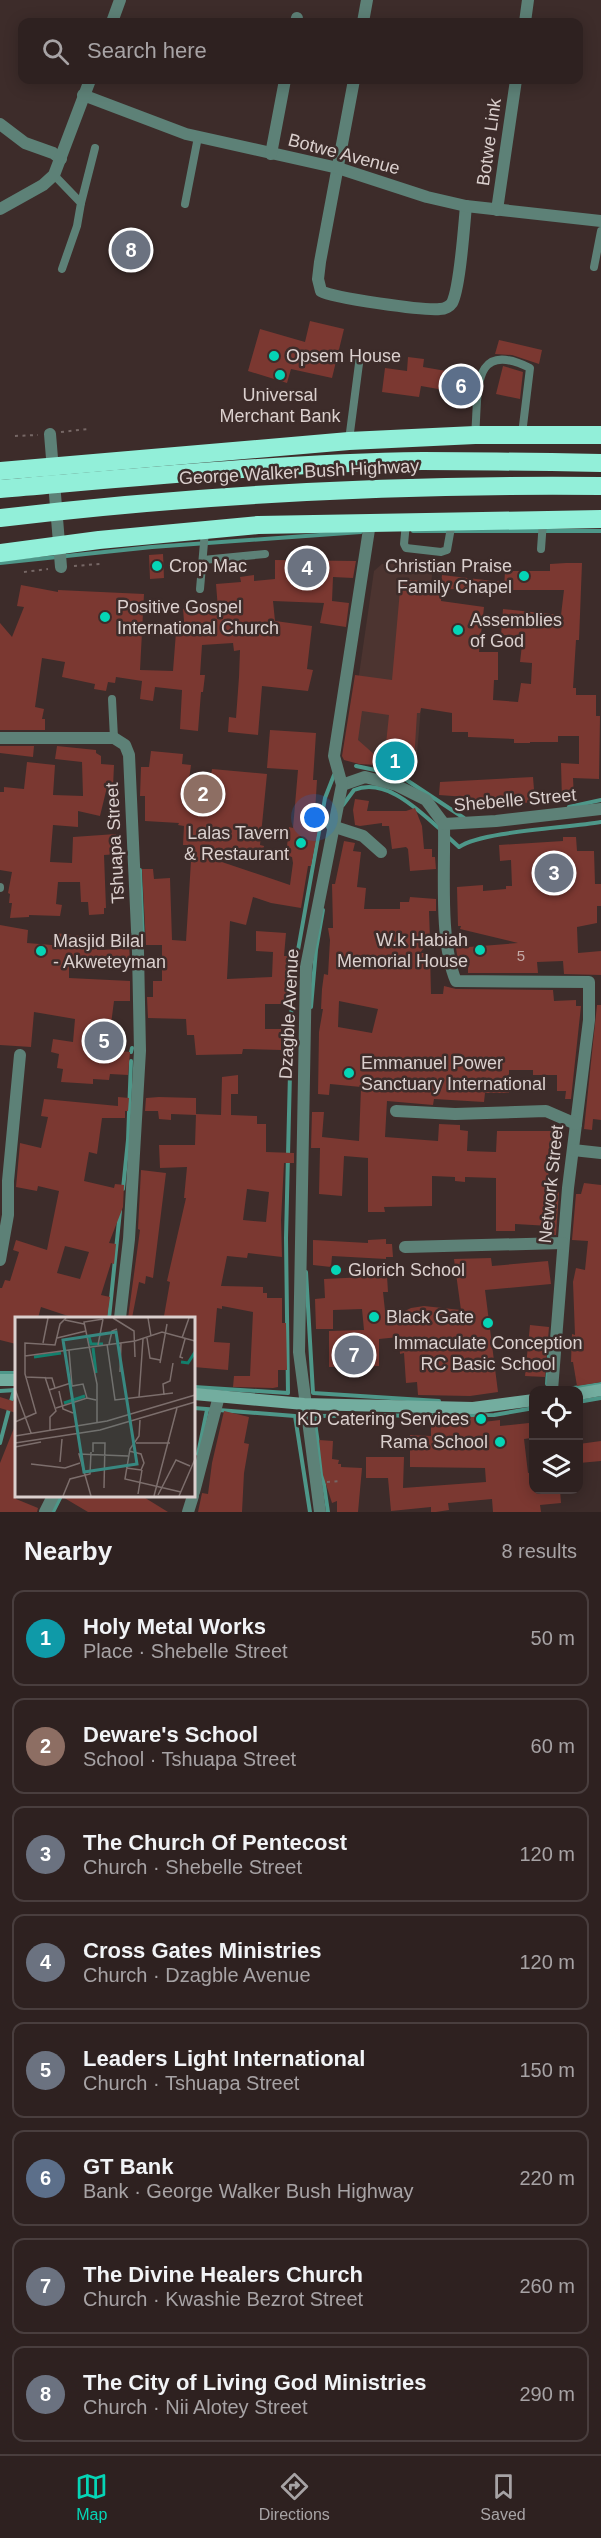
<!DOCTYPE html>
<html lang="en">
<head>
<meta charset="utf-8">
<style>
  body { margin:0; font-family:Helvetica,sans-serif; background:#362929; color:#f1f3f6 }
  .controls { position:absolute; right:18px; bottom:18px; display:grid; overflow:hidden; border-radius:12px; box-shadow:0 3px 15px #0003 }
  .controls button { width:54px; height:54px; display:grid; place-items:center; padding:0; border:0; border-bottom:2px solid #493e3e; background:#2e2120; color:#f1f3f6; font:30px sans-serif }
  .you { position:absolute; left:315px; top:818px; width:21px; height:21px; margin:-15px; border:4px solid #fff; border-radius:50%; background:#1a73e8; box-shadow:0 0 0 9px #1a73e833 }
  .badge { display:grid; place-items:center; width:39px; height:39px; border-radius:50%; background:#05d5b6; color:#fff; font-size:20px; font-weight:700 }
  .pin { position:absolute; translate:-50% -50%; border:3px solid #fff; box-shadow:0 2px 6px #0006 }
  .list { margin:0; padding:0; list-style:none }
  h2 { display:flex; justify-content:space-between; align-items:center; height:78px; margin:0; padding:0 24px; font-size:26px }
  h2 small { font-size:20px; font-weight:400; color:#a7a3a5 }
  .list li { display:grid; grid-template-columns:39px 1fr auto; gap:18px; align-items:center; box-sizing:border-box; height:96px; margin:0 12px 12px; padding:0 12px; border:2px solid #493e3e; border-radius:12px }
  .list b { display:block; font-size:22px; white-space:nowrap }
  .list p { margin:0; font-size:20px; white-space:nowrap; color:#a7a3a5 }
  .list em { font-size:20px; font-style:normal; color:#a7a3a5 }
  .icon { flex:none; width:33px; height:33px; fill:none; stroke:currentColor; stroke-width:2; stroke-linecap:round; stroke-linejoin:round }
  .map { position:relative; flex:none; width:601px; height:1512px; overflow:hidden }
  .search { position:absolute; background:#2e2120; box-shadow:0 3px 15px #0003; left:18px; right:18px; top:18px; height:66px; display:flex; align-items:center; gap:15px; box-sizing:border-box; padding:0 21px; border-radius:12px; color:#a7a3a5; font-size:22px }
  .sheet { height:942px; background:#2e2120 }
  nav { display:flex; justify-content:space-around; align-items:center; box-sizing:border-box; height:84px; border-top:2px solid #493e3e; background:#2e2120; font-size:16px; color:#a7a3a5 }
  nav a { display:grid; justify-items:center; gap:3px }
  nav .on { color:#05d5b6 }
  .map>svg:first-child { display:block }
</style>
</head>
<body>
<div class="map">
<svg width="601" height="1512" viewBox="0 0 601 1512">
  <rect width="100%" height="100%" fill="#3d2c2a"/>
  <polygon fill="#4c3430" points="433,563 417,754 359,753 349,744 374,571 382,564"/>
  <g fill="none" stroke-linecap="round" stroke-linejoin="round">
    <g stroke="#4e9789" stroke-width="4">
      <polyline points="413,531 601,531"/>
      <polyline points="0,563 152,547 361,532"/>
      <polyline points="356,766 399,775 464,818"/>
      <path d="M343 805 354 790C386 777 418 810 440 829"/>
      <polyline points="569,807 601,800"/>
      <path d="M447 836 459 847C483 831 567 828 601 822"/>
      <polyline points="140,870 143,941"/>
      <polyline points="295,967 325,798 334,775"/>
      <polyline points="311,1007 316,950 323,910"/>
      <polyline points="131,1052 132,1048"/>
      <polyline points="123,1189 128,1140 131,1061"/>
      <polyline points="306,1272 313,1393 439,1401"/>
      <polyline points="109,1318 120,1211"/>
      <polyline points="0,1373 16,1373"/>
      <polyline points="547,1384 550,1340"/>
      <polyline points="194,1387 288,1393 286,1238 292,990"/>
      <polyline points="560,1390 601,1384"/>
      <polyline points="0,1391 16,1390"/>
      <polyline points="578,1402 601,1398"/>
      <polyline points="194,1408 295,1416 310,1512"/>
      <polyline points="0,1443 14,1390"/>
      <polyline points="198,1454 207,1410"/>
      <polyline points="53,1512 61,1496"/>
      <polyline points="328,1512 314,1416 494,1415 534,1408"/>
    </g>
  </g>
  <g fill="#7b3831" fill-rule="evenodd">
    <polygon points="310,321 344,329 332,378 291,369 287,383 248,371 260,329 305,342"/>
    <polygon points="499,340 542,350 539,364 512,355 495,354"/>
    <polygon points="408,357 424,359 423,367 475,376 472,395 462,394 452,397 444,390 421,386 419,397 382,392 385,368 407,371"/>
    <polygon points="503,366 523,372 520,399 496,394"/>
    <polygon points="163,554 164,578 150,579 149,555"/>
    <polygon points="275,560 356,561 353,578 333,577 332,601 349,603 346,627 320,623 324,603 273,601 275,621 312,626 307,669 313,670 308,691 262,686 258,735 228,732 229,717 236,718 239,677 240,650 234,651 233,643 202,645 200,675 205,675 203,692 201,692 198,731 180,729 182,690 155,687 153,701 140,699 142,681 116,677 115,683 108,682 106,691 94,689 95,684 62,677 65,662 42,658 35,707 44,709 42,719 45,719 45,730 0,730 0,623 12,637 24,607 17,606 21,585 58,592 58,590 144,594 140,670 173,671 176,632 185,633 183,609 218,609 216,584 241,582 240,577 254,575 254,581 275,579"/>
    <path d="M566 563H582L579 640H576L573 688H576V695H596V716H600L599 779 573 778 574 800 562 801 561 763 579 764V736H558V742H530V743H514V739L468 737V732H452V713L421 708 420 713H417L414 762 411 767 359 764 344 760 342 756 355 675 392 680 401 579 441 583 442 575 502 582V590L442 589 441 601 484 607 479 652H498V680H494L493 700 518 702 521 683 531 684 532 663 520 662 523 636 501 635 503 609 561 615 564 590H504L505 571H550V564ZM362 711 389 715 384 763 358 740Z"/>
    <polygon points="270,730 316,733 313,780 317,780 314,828 318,829 311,866 308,866 301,908 271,903 253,897 246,925 230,921 227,979 272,977 273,952 256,951 256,931 286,933 284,956 291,956 290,964 295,965 293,994 291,994 290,1004 265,1004 265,1029 281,1029 281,1050 243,1049 242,1054 196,1055 194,1035 187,1035 186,1019 148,1018 147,997 153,997 153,981 162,981 162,945 146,945 142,869 153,869 154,879 170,878 172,940 186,941 192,845 183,845 184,826 178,825 179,823 145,821 145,796 140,796 141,767 149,767 151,751 183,754 182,764 191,765 189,780 210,782 212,769 267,774 260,845 264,846 263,858 212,850 210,858 290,885 293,863 292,857 286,856 289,827 293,828 298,770 267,768"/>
    <polygon points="0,746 34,746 33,757 0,753"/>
    <polygon points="57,746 96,750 96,753 101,756 101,764 114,765 113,787 107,787 100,816 78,811 78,827 53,825 50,862 72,863 73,837 116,834 118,854 104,855 106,908 104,908 104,914 89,915 88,902 81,902 80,882 58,882 56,904 62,905 60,916 29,915 29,917 10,918 12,903 9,903 10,894 8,893 12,872 0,870 0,792 4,792 4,787 24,789 27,762 55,765 53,795 83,796 82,762 55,759"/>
    <polygon points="533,777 535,802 512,804 512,806 467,809 466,797 439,795 440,782"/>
    <polygon points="355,799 369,801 367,811 406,811 415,808 422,826 424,849 432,849 432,857 435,857 436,869 410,871 408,849 406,847 392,849 389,826 382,826 382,823 360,826 355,825 353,810"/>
    <polygon points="563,837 576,837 577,851 594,851 595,884 601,884 601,906 597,906 597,923 577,927 578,953 601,951 601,975 564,974 563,961 537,962 538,973 468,973 468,961 458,961 456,948 518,943 460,929 461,926 458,926 457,887 483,885 483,891 506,889 506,886 512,886 511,860 500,861 499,845 563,841"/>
    <path d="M344 841 355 843 353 851 361 852 357 887 366 888 364 909H400V902H409L410 897 436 899V911H429L430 940 420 953H430L431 994H443L444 986 456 989 553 990 554 1001 576 1000V1006H581L571 1099H565L566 1091H557V1075H533V1070H509V1093H485L484 1102 434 1099 433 1105 387 1101 385 1137 438 1141 439 1124 460 1125V1130L468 1131 467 1151 496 1152 497 1131H553L554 1155H549L548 1191 559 1192 556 1235H550V1226L515 1224V1231H496V1178L465 1177V1182L455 1181V1177L432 1176V1206L384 1207 385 1212H368V1158L344 1156 342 1196 319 1194 320 1148H311L312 1112H324L322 1137 359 1141 361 1087 330 1084 329 1095 318 1094 319 1032 323 1009H321L322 989 324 974 328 975 330 940 328 928H333L332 884H335ZM339 1001 378 1009 372 1033 338 1027Z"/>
    <polygon points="0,925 28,930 27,943 52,945 55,933 98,938 97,950 122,949 122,945 129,944 130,961 69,963 69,978 130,981 130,1001 114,1001 111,1024 117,1024 117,1032 122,1033 120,1051 130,1052 128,1075 110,1074 109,1080 93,1079 93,1084 61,1082 63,1069 57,1068 59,1054 51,1052 53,1039 73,1042 75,1019 34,1012 31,1047 0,1045"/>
    <polygon points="597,1005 601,1005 601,1120 593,1119 592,1130 584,1129"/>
    <path d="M238 1075V1094H231V1115L257 1116V1124H266V1152L294 1153V1163H284L281 1220 282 1257 248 1253 247 1258 227 1256 221 1286 263 1287V1293H267V1298H282V1323H286L287 1370H278V1387L273 1388 233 1387 234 1376H250L253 1312 222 1306V1309L217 1308 214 1342 230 1343 228 1370 194 1367V1318L164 1316 170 1282 167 1281 186 1198H184L187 1167 160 1168 159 1145H195L196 1114 221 1115 222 1077ZM247 1189 269 1192 266 1222 243 1220Z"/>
    <path d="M118 1097 129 1098 128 1111H125V1118H102L97 1154 89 1152 84 1181 114 1188 115 1184 124 1185 123 1207 109 1243 116 1244 114 1264 111 1263 101 1295 110 1297 107 1318H74L41 1307 38 1318H16V1344L0 1340V1288H2L5 1280 10 1281 19 1252 13 1250 16 1240 47 1250 59 1191 38 1186 37 1191 16 1187 20 1143 41 1148 48 1117 41 1116 44 1099 118 1106ZM65 1246 89 1252 80 1279 57 1273Z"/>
    <polygon points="159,1097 196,1098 196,1115 171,1114 171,1120 159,1119 158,1111 145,1111 146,1098"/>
    <polygon points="141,1170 166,1173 153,1278 146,1276 145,1284 139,1282 132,1318 128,1318 140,1230 138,1229"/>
    <polygon points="584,1183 601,1185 601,1382 577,1386 573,1362 571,1362 572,1334 575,1335 573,1282 576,1268 585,1270 588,1241 572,1240 576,1194 581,1194"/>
    <polygon points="386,1239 386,1244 392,1244 393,1257 386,1257 386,1259 332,1256 331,1267 313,1265 313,1240 368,1243 368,1240"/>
    <polygon points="491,1258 492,1266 548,1261 551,1284 485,1290 498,1392 470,1396 418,1395 417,1382 406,1383 404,1353 400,1354 399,1337 379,1339 379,1366 329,1367 329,1331 364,1330 362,1309 333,1310 333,1329 316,1329 315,1299 325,1298 324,1279 387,1276 388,1292 383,1292 386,1320 411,1308 424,1306 461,1310 454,1259"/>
    <polygon points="530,1325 549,1327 545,1377 525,1376"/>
    <polygon points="0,1397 16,1402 16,1413 0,1408"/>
    <polygon points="224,1411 249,1417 244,1443 249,1444 244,1473 242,1512 198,1512 202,1493 208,1494 212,1463"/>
    <polygon points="431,1417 483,1417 483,1422 500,1420 500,1426 529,1423 531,1438 524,1439 528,1473 534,1472 534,1490 560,1490 561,1503 540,1505 541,1512 493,1512 492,1499 448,1503 449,1510 436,1512 431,1512 431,1507 391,1511 388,1478 366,1478 366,1457 404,1457 403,1488 486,1482 485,1468 410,1467 410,1435 431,1436"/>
    <polygon points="16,1423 16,1499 38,1508 37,1512 0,1512 0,1463"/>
    <polygon points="319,1440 333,1441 332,1459 339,1460 338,1464 341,1464 341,1467 362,1468 358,1512 337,1512 337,1501 332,1503 323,1475"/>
    <polygon points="601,1441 601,1461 579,1463 579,1444"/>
    <polygon points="61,1496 142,1496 168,1512 88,1512"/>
  </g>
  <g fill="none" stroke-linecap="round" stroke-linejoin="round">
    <g stroke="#766765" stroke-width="2" stroke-dasharray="3 4.5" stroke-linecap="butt">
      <polyline points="61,432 88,429"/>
      <polyline points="15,436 38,435"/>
      <polyline points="74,566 100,564"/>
      <polyline points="24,572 48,569"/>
      <polyline points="327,1482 340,1481"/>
    </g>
    <g stroke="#5d8177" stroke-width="8">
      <polyline points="54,175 81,203 77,226 62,269"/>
      <polyline points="81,203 95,148"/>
      <polyline points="185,204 198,137"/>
      <polyline points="594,267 601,231"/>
      <path d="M475 435C479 394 470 338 530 368L522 434"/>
      <polyline points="349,440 360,356"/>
      <polyline points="406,523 404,544 406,548 441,552 447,550 452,522"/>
      <polyline points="541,549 543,521"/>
      <polyline points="203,560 265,554"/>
      <polyline points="200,589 205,531"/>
      <polyline points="112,699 114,738"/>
      <polyline points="0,888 0,887"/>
    </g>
    <g stroke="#5d8177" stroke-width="12">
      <polyline points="112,22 120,0"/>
      <polyline points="296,22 297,18"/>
      <polyline points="363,22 367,0"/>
      <polyline points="525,22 528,0"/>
      <path d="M354 80 320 262 318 279 321 291C333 298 425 311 440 309 445 309 450 306 452 303 460 288 464 226 466 206"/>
      <polyline points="83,95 186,134 338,168 427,197 466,206 601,221"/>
      <polyline points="0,124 25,143 53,153 61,159"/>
      <polyline points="271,154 285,80"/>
      <polyline points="0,209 43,185 54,175 90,80"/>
      <polyline points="497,210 516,80"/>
      <polyline points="50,434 61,567"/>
      <polyline points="0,738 114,738 125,745 129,755 138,952 140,1051 129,1239 120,1318"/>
      <polyline points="342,785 365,777 396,785 426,800 444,824"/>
      <path d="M444 824C445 869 439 941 456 981L589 982V1020L568 1188 552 1390"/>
      <polyline points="444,824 496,821 601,809"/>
      <polyline points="332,826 363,836 381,852"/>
      <polyline points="396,1111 455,1114 546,1111 576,1124"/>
      <polyline points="573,1150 601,1153"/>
      <polyline points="405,1247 563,1243"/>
      <polyline points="0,1260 8,1215 8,1181 20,1055"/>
      <polyline points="194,1492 219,1396"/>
      <polyline points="45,1512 53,1496"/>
      <polyline points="188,1512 193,1496"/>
      <polyline points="320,1512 299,1352 306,967 342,785 334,756 370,523"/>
    </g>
    <g stroke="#73ad9f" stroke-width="12">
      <polyline points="0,1380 16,1380"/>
      <polyline points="194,1394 304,1404 473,1408 534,1400"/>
      <polyline points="578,1394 601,1390"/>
    </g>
    <g stroke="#92efd9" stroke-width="18">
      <polyline points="0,471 349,441 475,435 601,435"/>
      <path d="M0 489C141 477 282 463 423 461 482 461 542 462 601 463"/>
      <path d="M0 518C202 494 398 484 601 486"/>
      <polyline points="0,553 99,540 258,525 601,519"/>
    </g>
  </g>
  <g fill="#05d5b6" stroke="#3d2c2a" stroke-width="2">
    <circle cx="274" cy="356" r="6"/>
    <circle cx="280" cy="375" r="6"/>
    <circle cx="157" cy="566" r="6"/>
    <circle cx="524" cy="576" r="6"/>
    <circle cx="105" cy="617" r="6"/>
    <circle cx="458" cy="630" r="6"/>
    <circle cx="301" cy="843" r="6"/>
    <circle cx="480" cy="950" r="6"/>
    <circle cx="41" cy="951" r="6"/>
    <circle cx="349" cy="1073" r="6"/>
    <circle cx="336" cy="1270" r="6"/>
    <circle cx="374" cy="1317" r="6"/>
    <circle cx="488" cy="1323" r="6"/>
    <circle cx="481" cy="1419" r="6"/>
    <circle cx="500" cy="1442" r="6"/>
  </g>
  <g text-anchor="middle" stroke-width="5" stroke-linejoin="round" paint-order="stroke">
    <g font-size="15" fill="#c3aaa7">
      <text x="521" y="961">5</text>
    </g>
    <g font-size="18" fill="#dbd0ce" stroke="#3d2c2a">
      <text transform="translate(489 142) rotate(-82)" y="6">Botwe Link</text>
      <text transform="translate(344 154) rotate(15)" y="6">Botwe Avenue</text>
      <text transform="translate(299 472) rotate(-3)" y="6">George Walker Bush Highway</text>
      <text transform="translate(515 800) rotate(-5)" y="6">Shebelle Street</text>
      <text transform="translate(115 843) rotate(-93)" y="6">Tshuapa Street</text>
      <text transform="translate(289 1014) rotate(-87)" y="6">Dzagble Avenue</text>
      <text transform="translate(551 1184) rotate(-84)" y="6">Network Street</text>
    </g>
    <g font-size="18" fill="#dbd0ce" stroke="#3d2c2a" text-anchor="start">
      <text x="286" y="362">Opsem House</text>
      <text x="280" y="401" text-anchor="middle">Universal<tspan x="280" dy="21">Merchant Bank</tspan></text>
      <text x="169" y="572">Crop Mac</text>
      <text x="512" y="572" text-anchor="end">Christian Praise<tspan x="512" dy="21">Family Chapel</tspan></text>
      <text x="117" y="613">Positive Gospel<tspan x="117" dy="21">International Church</tspan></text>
      <text x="470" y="626">Assemblies<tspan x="470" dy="21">of God</tspan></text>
      <text x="289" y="839" text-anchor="end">Lalas Tavern<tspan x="289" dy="21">&amp; Restaurant</tspan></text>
      <text x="468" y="946" text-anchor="end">W.k Habiah<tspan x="468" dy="21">Memorial House</tspan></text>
      <text x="53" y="947">Masjid Bilal<tspan x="53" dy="21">- Akweteyman</tspan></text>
      <text x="361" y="1069">Emmanuel Power<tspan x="361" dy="21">Sanctuary International</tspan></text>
      <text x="348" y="1276">Glorich School</text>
      <text x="386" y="1323">Black Gate</text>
      <text x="488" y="1349" text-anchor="middle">Immaculate Conception<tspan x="488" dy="21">RC Basic School</tspan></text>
      <text x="469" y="1425" text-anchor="end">KD Catering Services</text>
      <text x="488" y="1448" text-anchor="end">Rama School</text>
    </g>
  </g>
  <g transform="translate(15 1317)">
    <rect width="180" height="180" fill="#3d2c2a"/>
    <path fill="none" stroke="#127f6c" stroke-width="3" d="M74 20 76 27H88M78 31 81 56M19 40 46 36M166 45 173 46 180 35M49 86 70 79"/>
    <path fill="none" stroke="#7c6e6c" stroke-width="1.5" d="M98 1 119 14 120 40M133 1 136 19M50 3 69 7M42 21 71 14M132 21 135 41 145 43M167 21 174 1M28 26 33 1M92 27 100 83 158 76M94 27 97 14 102 12M83 28 88 2M54 33 57 69 68 67 72 81M10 39 120 24 147 15 180 24M168 41 165 40 170 22M145 46 152 7M105 55 106 26M10 60 37 61 40 71M30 60 41 94 35 100V113M0 72 16 116M34 73 56 66M44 74 48 92 58 96M149 78 148 67 155 64 158 46M124 80 128 22M41 91 72 81 81 83M125 103 124 119 115 132 110 162 166 175M0 105 21 96 10 57V26L40 28 45 7 51 1M82 105V67L69 5 88 2M0 119 92 104 180 78M0 126 85 113 180 85M121 126H155M0 130 26 125M78 135V126H90L89 171M45 145 47 122M16 147 50 151 65 146M111 151 126 153 129 146 126 137 114 134M123 177 127 153M143 178 161 143 175 149M48 179 55 162 75 157 76 135M76 179 64 137 113 139M139 179 162 91M164 179 180 142"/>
    <path fill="#388881" fill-opacity="0.15" stroke="#388881" stroke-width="3" d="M101 15 122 147 69 155 48 23Z"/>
    <rect width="180" height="180" fill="none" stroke="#dbd0ce" stroke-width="3"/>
  </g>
</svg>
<div class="controls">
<button><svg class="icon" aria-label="locate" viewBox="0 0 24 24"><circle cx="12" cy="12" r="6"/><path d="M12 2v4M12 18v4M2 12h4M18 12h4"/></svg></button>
<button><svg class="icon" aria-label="layers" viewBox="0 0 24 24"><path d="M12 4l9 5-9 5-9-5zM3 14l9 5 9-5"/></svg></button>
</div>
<div class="you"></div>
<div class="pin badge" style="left:395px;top:761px;background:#0f9aa8">1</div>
<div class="pin badge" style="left:203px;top:794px;background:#8d6e63">2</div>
<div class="pin badge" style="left:554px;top:873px;background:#6b7280">3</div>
<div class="pin badge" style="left:307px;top:568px;background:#6b7280">4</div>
<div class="pin badge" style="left:104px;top:1041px;background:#6b7280">5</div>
<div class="pin badge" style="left:461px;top:386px;background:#5c6f8a">6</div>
<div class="pin badge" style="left:354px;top:1355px;background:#6b7280">7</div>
<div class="pin badge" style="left:131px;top:250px;background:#6b7280">8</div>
<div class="search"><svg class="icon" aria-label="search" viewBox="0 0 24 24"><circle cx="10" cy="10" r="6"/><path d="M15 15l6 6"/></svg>Search here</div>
</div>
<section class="sheet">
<h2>Nearby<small>8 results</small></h2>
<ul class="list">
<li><span class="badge" style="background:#0f9aa8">1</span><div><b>Holy Metal Works</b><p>Place · Shebelle Street</p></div><em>50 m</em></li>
<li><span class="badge" style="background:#8d6e63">2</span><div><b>Deware's School</b><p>School · Tshuapa Street</p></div><em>60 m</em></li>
<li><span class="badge" style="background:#6b7280">3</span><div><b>The Church Of Pentecost</b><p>Church · Shebelle Street</p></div><em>120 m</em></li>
<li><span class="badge" style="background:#6b7280">4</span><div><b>Cross Gates Ministries</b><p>Church · Dzagble Avenue</p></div><em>120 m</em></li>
<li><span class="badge" style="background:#6b7280">5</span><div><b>Leaders Light International</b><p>Church · Tshuapa Street</p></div><em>150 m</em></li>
<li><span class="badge" style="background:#5c6f8a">6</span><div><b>GT Bank</b><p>Bank · George Walker Bush Highway</p></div><em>220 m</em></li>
<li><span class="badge" style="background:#6b7280">7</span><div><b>The Divine Healers Church</b><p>Church · Kwashie Bezrot Street</p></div><em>260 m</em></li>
<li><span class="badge" style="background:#6b7280">8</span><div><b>The City of Living God Ministries</b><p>Church · Nii Alotey Street</p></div><em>290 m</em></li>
</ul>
</section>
<nav>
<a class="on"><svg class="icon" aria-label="map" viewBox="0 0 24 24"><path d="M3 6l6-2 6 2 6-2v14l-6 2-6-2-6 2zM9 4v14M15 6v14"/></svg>Map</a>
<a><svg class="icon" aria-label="directions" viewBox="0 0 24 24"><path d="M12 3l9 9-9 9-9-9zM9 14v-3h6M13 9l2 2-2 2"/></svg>Directions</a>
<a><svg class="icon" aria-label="saved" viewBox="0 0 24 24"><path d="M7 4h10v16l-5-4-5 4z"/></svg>Saved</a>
</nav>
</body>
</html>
